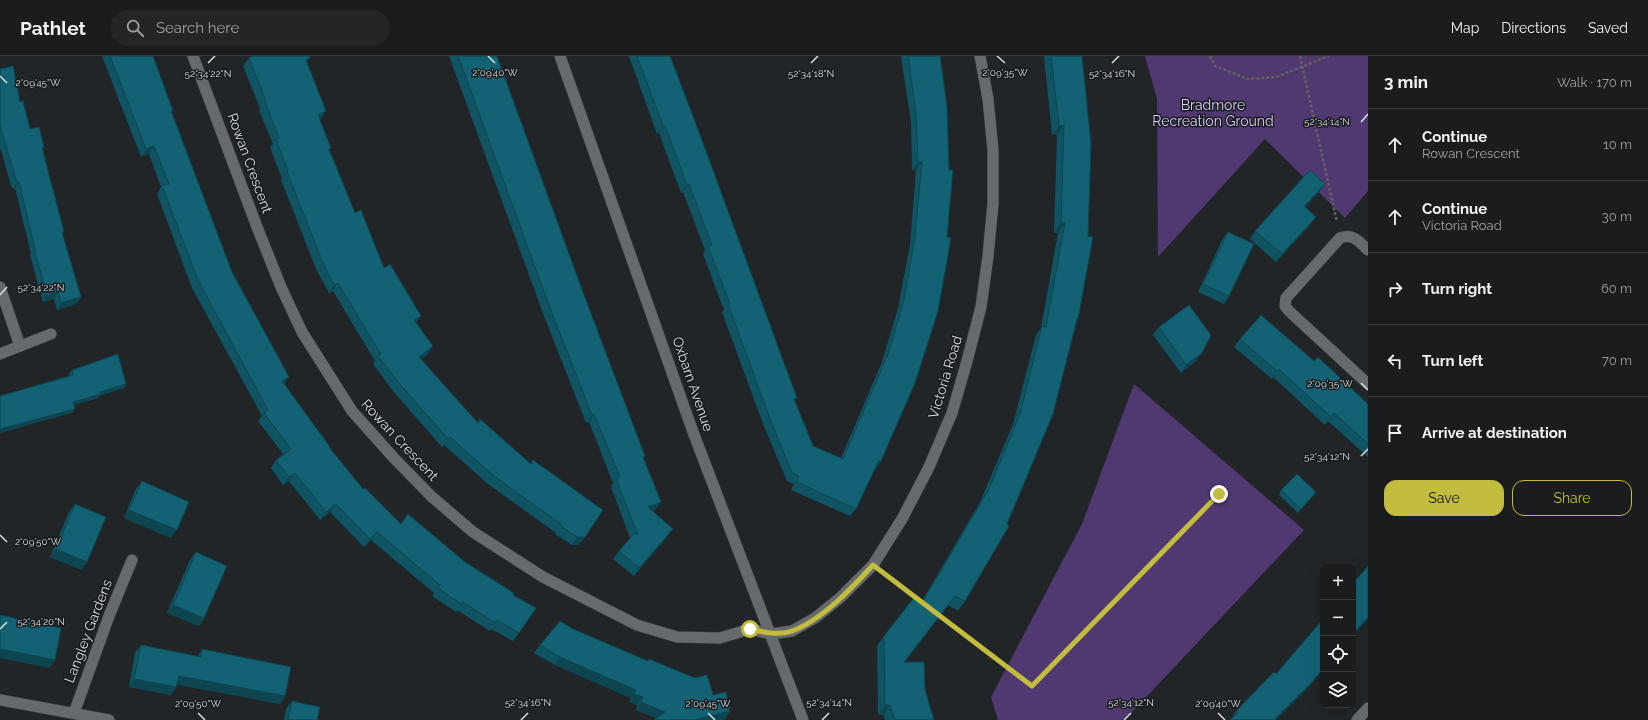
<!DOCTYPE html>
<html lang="en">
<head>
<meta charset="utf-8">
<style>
  body { margin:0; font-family:Raleway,sans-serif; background:#232526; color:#f1f3f6 }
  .controls { position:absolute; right:12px; bottom:12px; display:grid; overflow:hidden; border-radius:8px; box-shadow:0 4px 16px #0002 }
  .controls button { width:36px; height:36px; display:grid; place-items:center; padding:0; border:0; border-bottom:1px solid #383a3b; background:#1a1c1d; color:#f1f3f6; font:20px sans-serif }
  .stop { position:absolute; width:12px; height:12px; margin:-9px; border:3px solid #c2bd3f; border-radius:50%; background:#fff }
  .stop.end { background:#c2bd3f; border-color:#fff; box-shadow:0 1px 4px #0008 }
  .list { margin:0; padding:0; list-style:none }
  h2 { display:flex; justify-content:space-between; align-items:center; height:52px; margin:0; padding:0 16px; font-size:17px }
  h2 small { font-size:13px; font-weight:400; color:#9fa1a4 }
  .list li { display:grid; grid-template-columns:26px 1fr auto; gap:12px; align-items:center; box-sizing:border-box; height:72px; padding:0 16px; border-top:1px solid #383a3b }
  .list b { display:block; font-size:15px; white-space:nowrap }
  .list p { margin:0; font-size:13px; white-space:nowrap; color:#9fa1a4 }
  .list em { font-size:13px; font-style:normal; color:#9fa1a4 }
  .actions { display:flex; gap:8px; padding:12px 16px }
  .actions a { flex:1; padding:9px 0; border:1px solid #c2bd3f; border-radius:12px; text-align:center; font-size:14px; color:#c2bd3f }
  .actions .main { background:#c2bd3f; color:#111 }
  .icon { flex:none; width:22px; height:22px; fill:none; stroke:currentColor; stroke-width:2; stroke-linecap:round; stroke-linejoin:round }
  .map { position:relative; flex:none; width:1368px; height:664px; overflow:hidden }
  header { display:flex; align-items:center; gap:24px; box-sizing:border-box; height:56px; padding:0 20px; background:#1a1c1d; border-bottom:1px solid #383a3b }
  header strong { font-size:19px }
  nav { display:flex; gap:22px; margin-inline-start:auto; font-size:14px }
  .search { width:280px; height:36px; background:#232526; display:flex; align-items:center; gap:10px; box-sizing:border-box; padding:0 14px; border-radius:22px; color:#9fa1a4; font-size:15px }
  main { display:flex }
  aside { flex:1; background:#1a1c1d }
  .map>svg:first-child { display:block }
</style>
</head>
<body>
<header>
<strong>Pathlet</strong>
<div class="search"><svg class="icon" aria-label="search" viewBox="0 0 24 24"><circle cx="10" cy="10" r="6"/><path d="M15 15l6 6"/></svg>Search here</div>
<nav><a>Map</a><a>Directions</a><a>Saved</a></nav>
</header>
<main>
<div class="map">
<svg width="1368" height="664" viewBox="0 0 1368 664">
  <rect width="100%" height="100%" fill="#222527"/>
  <g fill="#503971">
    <polygon points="1145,0 1368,0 1368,135 1345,162 1265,83 1158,201 1157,43"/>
    <polygon points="1134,328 1304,474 1133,655 1122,664 998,664 991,641 1082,468"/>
  </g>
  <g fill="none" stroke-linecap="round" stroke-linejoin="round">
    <defs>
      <g id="minor">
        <polyline points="193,0 257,171 281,231 302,276 352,355 393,401 432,441 473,476 543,521 637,569 677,581 720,582 750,573 771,578 792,575 815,562 841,541 873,509 902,463 929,411 952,357 967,305 981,251 988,200 993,148 993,94 988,43 980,0"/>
        <path d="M1368 194C1359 186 1354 177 1340 182L1286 242 1285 250 1289 255 1368 328"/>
        <polyline points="0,231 20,290"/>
        <polyline points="0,298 51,278"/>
        <polyline points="0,644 109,664"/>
        <polyline points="74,657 109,560 132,504"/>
      </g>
      <g id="tertiary">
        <polyline points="560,0 693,376 803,664"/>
        <polyline points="1357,664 1368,652"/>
      </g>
    </defs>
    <use href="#minor" stroke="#3d4041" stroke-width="12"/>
    <use href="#tertiary" stroke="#3d4041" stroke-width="12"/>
    <g stroke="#606264" stroke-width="2.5" stroke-dasharray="3 2" stroke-linecap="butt">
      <polyline points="1210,0 1215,10 1248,23 1276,21 1329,0"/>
      <polyline points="1300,0 1337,166"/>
      <polyline points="888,520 917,543"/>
      <polyline points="939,559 1032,630 1219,438"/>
    </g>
    <use href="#minor" stroke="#676a6d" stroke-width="11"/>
    <use href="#tertiary" stroke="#676a6d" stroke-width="11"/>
  </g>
  <g fill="#105464">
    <polygon points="102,0 153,0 173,55 172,56 232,216 289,321 284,328 329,392 363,433 401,468 465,506 513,539 536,552 513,585 491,573 490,575 457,554 456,556 432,540 434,537 371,484 364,491 330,456 320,464 289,425 283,429 271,412 276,404 284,399 258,365 262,360 192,232 157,138 161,131 149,98 141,101"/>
    <polygon points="449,0 497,0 584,239 645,400 643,402 661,446 655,454 652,455 667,481 634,520 613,503 619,495 630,482 611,431 613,427 589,366 586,367 544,260"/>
    <polygon points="629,0 670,0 795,345 813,390 841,402 882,306 898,252 910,189 916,114 912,114 911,66 901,0 940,0 947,51 881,405 876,413 875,412 856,453 850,460 791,434 794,428 787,425 763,368 722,256 724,254 703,198 705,194 683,136 681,137 659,77 657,78"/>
    <polygon points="1044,0 1082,0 1076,266 965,545 958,555 948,549 905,606 925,634 934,664 885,664 884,659 878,659 877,590 884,580 922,545 981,444 1013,368 1036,279 1041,272 1058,177 1054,177 1057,79 1052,79"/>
    <polygon points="249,2 307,6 321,63 320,64 329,94 355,157 384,212 421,260 416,267 428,298 421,303 478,367 531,408 603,454 579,489 572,489 555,478 556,477 488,428 444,389 442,391 393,335 373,308 375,305 333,235 329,237 317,215 281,124 282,123 270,91 273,88 259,54 260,52 243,10"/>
    <polygon points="0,13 20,46 30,73 44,91 43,93 64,176 62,177 81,241 76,248 57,254 54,243 43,246 30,199 31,198 15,132 12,133 0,91"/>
    <polygon points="1325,128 1319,136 1305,151 1310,169 1276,206 1250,183 1255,175"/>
    <polygon points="1228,176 1229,240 1224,248 1198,236 1222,184"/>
    <polygon points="1159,271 1196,305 1181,317 1153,279"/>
    <polygon points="1240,283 1314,305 1368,348 1368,401 1328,365 1325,369 1273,321 1272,323 1234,291"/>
    <polygon points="72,314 126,328 124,332 99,340 98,342 74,349 72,357 69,318"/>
    <polygon points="142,425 171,482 124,462 136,433"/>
    <polygon points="1281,434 1316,436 1313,440 1298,457 1279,439"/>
    <polygon points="75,448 82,514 50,501 69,456"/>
    <polygon points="196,496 204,562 199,570 167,557 190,504"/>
    <polygon points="573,573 647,605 649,603 713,639 725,663 720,664 654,664 656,662 636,654 637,649 629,646 631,642 555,609 534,597 540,589"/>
    <polygon points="141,589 198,600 202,593 285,640 280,648 177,628 176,631 171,639 129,631 135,597"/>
    <polygon points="1276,618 1306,634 1232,662 1237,654"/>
    <polygon points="292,645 317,664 284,664 286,653"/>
  </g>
  <g fill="#0d4551">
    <polygon points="326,55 321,63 313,67 318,59"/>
    <polygon points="665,69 659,77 657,78 663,70"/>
    <polygon points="1064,69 1057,79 1052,79 1059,70"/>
    <polygon points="154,90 149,98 141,101 146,93"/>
    <polygon points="918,106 922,106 916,114 912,114"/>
    <polygon points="19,126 15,132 12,133 17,127"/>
    <polygon points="689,128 683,136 681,137 687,129"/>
    <polygon points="1325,128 1319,136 1299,158 1304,150"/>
    <polygon points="1316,161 1310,169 1276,206 1282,198"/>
    <polygon points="1061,167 1065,167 1058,177 1054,177"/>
    <polygon points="338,227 333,235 329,237 334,229"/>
    <polygon points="58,236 54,243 43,246 47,239"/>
    <polygon points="81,241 76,248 57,254 61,247"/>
    <polygon points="421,260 415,268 414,264"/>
    <polygon points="433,290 428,298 414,309 419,301"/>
    <polygon points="1202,297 1196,305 1181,317 1186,309"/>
    <polygon points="289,321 283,329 282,325"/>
    <polygon points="126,328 124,332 99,340 98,342 70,350 73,346 100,336"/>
    <polygon points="75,353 72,357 0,377 0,373"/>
    <polygon points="594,358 589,366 586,367 592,359"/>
    <polygon points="879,404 881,405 876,413 873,412"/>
    <polygon points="295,417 289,425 283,429 289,421"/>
    <polygon points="1316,436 1313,440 1298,457 1301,453"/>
    <polygon points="661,446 655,454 642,459 648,451"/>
    <polygon points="336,448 330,456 320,464 326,456"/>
    <polygon points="129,454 177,474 171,482 124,462"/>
    <polygon points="673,473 667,481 634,520 639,512"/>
    <polygon points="377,476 371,484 364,491 370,483"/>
    <polygon points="577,481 585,481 579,489 572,489"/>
    <polygon points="56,493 87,506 82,514 50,501"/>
    <polygon points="955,540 948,549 897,616 904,606"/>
    <polygon points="173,549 204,562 199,570 167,557"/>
    <polygon points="1368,561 1368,563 1353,580 1353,578"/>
    <polygon points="0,593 55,604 49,612 0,602"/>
    <polygon points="560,601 636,634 631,642 555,609"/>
    <polygon points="1323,613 1323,614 1306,634 1276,664 1274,664"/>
    <polygon points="179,620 285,640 280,648 173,628"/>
    <polygon points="134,623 176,631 171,639 129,631"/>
    <polygon points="634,638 643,641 637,649 629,646"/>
    <polygon points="641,646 665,656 660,664 636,654"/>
    <polygon points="885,649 890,649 884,659 878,659"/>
    <polygon points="730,655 725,663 720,664 694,664"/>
  </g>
  <g fill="#136274" stroke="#0d4551">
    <polygon points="110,0 153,0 173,55 171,55 232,216 289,321 282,325 330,391 329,391 363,433 365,432 401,468 408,458 465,506 514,537 513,539 536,552 519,577 497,564 495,567 463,546 461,548 438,532 440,529 377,476 370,483 336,448 326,456 295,417 289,421 276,404 291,393 264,357 268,354 198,224 162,130 169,128 154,90 146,93"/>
    <polygon points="252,0 309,0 310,2 306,4 326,55 318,59 331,92 329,93 355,157 361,154 384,212 390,208 421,260 414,264 433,290 419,301 478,367 480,363 531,408 533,404 603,454 585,481 577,481 561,470 562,469 494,420 450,381 448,383 399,327 378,300 381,298 338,227 334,229 323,207 287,116 288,115 276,83 279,82 265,46 266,45 249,2"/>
    <polygon points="458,0 497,0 584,239 645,400 643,401 661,446 648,451 673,473 639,512 619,495 635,477 638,479 616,423 620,421 594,358 592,359 550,252"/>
    <polygon points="637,0 670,0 696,68 797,342 794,343 813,390 843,403 888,298 904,244 915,181 922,106 918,106 916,58 908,0 940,0 947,51 949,114 953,114 947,181 951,182 938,255 915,327 881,405 879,404 856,453 797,426 799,420 792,417 769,360 728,248 730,248 708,190 712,189 689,128 687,129 665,69 663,70"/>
    <polygon points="1051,0 1082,0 1091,87 1088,180 1093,181 1078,263 1077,263 1053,358 1007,468 1009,470 965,545 955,540 904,606 924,606 925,634 934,664 895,664 890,649 885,649 884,580 916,539 923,545 988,435 1020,358 1042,270 1046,271 1065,167 1061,167 1064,69 1059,70"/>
    <polygon points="13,10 20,46 23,45 30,73 39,71 44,91 42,92 64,176 62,176 81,241 61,247 58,236 47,239 34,193 35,193 19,126 17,127 0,70 0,13"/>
    <polygon points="1310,114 1325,128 1304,150 1316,161 1282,198 1255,175"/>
    <polygon points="1228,176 1254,188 1229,240 1203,228"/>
    <polygon points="1189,249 1211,279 1202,297 1186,309 1159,271"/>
    <polygon points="1261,259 1314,305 1318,301 1368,348 1368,388 1334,357 1331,361 1279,313 1277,315 1240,283"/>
    <polygon points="118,298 126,328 100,336 101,338 73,346 75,353 0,373 0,340 73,319 72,314"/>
    <polygon points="1297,418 1316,436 1301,453 1281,434"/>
    <polygon points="142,425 189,446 177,474 129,454"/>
    <polygon points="75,448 106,461 87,506 56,493"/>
    <polygon points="196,496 227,510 204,562 173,549"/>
    <polygon points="1368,510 1368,561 1353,578 1353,527"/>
    <polygon points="0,559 61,572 55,604 0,593"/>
    <polygon points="1323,563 1323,613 1312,626 1274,664 1230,664 1239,656 1237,654 1274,616 1276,618"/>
    <polygon points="560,565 573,573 648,605 649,603 695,622 707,619 713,639 726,636 730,655 694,664 654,664 665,656 641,646 643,641 634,638 636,634 560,601 540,589"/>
    <polygon points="141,589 201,601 202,593 291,611 285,640 179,620 176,631 134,623"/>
    <polygon points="292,645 320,651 317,664 288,664"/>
  </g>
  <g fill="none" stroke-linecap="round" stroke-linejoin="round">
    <path stroke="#c2bd3f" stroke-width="5" d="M750 573C763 576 778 580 792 575 822 564 852 532 873 509L1032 630 1219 438"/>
  </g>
  <path fill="none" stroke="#dbddde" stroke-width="1.5" d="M488 0 495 7M997 0 1005 7M208 7 215 0M811 7 818 0M1112 7 1119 0M0 20 7 27M1361 66 1368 58M0 239 7 231M1361 327 1368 334M1361 400 1368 393M0 479 7 486M0 573 7 566M198 657 205 664M708 657 715 664M1218 657 1225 664M521 664 528 657M822 664 829 657M1124 664 1131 657"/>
  <g text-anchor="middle" stroke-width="3" stroke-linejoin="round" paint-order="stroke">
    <g font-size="14" fill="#decffc" stroke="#181b1e">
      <text x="1213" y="54">Bradmore<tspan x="1213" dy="16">Recreation Ground</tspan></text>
    </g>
    <g font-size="14" fill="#dbddde" stroke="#181b1e">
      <text transform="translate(250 107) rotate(70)" y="5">Rowan Crescent</text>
      <text transform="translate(945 321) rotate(-73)" y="5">Victoria Road</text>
      <text transform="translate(693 328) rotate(71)" y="5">Oxbarn Avenue</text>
      <text transform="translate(400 384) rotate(47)" y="5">Rowan Crescent</text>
      <text transform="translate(88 575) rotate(-69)" y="5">Langley Gardens</text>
    </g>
  </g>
  <g font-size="10" text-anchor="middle" fill="#dbddde" stroke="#181b1e" stroke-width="3" stroke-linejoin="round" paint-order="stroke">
    <text x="495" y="20">2°09'40"W</text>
    <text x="1005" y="20">2°09'35"W</text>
    <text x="208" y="21">52°34'22"N</text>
    <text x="811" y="21">52°34'18"N</text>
    <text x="1112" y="21">52°34'16"N</text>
    <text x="38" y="30">2°09'45"W</text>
    <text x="1327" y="69">52°34'14"N</text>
    <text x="41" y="235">52°34'22"N</text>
    <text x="1330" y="331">2°09'35"W</text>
    <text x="1327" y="404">52°34'12"N</text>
    <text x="38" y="489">2°09'50"W</text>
    <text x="41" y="569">52°34'20"N</text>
    <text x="528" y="650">52°34'16"N</text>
    <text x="829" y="650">52°34'14"N</text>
    <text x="1131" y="650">52°34'12"N</text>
    <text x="198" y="651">2°09'50"W</text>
    <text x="708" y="651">2°09'45"W</text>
    <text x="1218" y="651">2°09'40"W</text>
  </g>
</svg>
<div class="controls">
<button>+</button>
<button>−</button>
<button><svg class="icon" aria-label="locate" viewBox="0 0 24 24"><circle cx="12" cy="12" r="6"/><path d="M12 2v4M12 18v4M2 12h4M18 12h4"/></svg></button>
<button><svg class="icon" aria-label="layers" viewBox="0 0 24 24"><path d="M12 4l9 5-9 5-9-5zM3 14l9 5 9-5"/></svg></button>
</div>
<div class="stop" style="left:750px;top:573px"></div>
<div class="stop end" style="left:1219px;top:438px"></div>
</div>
<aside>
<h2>3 min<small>Walk · 170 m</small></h2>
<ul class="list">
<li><svg class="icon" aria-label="ahead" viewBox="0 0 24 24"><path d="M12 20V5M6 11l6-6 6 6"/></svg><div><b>Continue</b><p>Rowan Crescent</p></div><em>10 m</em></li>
<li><svg class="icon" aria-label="ahead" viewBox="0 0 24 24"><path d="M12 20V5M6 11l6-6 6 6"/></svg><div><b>Continue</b><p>Victoria Road</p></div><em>30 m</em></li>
<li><svg class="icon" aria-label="right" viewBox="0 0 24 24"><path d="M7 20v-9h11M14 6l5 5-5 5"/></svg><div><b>Turn right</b></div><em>60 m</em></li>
<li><svg class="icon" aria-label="left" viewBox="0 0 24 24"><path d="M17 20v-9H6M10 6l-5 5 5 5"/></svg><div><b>Turn left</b></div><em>70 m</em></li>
<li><svg class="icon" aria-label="arrive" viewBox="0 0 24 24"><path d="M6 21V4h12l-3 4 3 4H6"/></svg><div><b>Arrive at destination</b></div></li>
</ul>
<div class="actions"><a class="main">Save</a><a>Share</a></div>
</aside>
</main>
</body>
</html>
